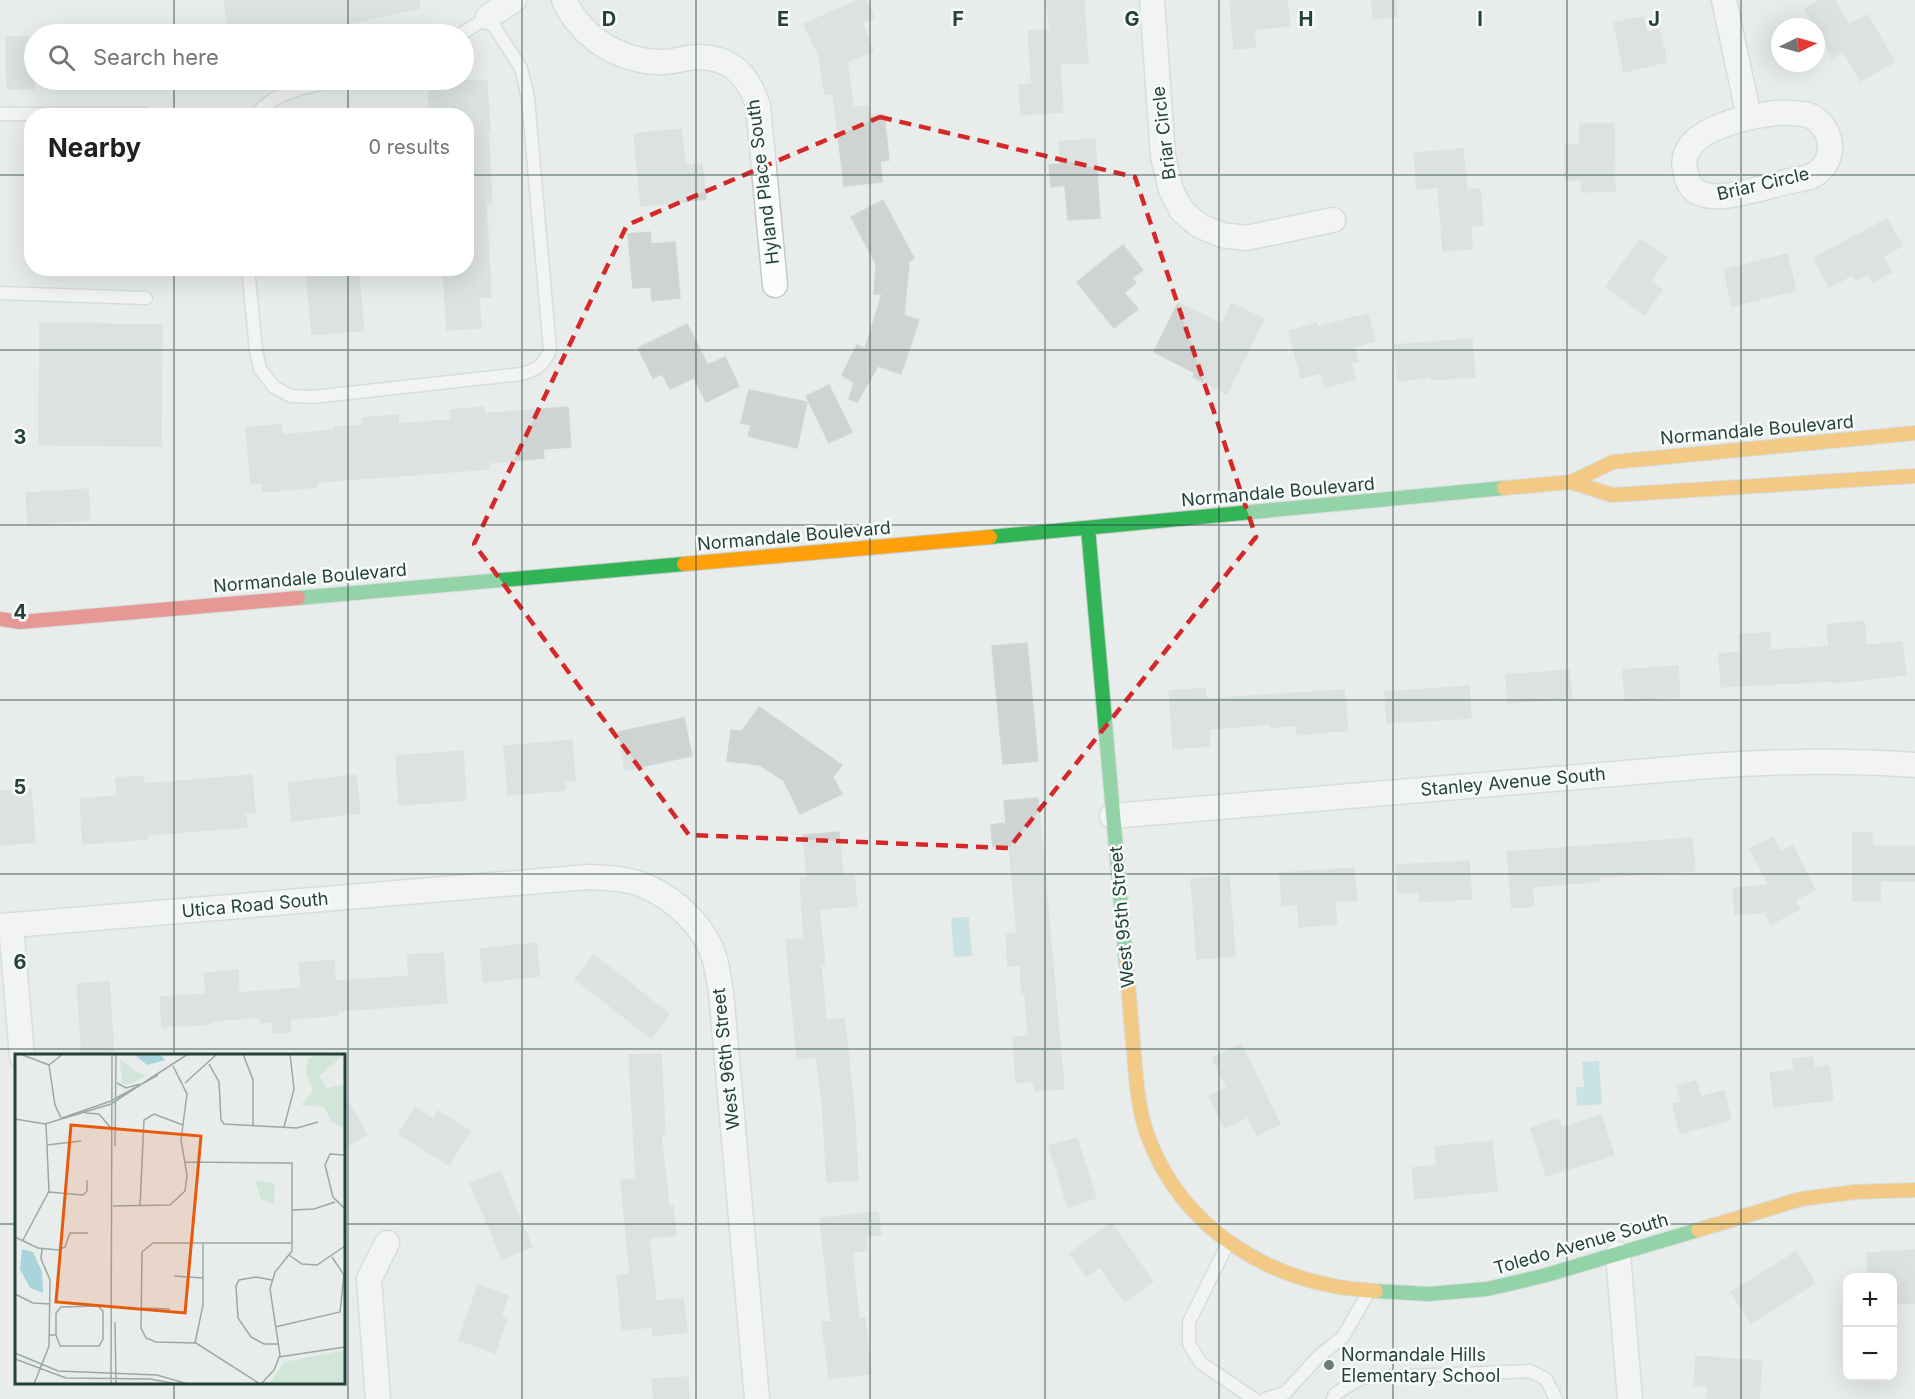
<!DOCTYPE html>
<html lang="en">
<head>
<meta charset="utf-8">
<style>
  body { margin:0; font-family:Inter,sans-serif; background:#f6f6f6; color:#202124 }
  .controls { position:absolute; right:18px; bottom:18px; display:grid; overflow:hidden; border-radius:12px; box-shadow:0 6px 24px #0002 }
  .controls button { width:54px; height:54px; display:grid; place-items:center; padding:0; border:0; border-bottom:2px solid #e0e0e0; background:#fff; color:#202124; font:30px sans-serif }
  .compass { position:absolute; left:1771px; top:18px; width:54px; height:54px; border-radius:50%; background:#fff; box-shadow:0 6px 24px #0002; rotate:85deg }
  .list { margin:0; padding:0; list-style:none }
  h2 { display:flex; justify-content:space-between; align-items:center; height:78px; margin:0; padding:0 24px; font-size:26px }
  h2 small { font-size:20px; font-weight:400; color:#757577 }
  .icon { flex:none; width:33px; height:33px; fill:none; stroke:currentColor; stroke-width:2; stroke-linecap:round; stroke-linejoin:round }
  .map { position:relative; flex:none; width:1915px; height:1399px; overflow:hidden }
  .search { position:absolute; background:#fff; box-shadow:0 6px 24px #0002; left:24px; top:24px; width:450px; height:66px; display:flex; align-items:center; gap:15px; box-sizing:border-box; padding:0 21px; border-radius:33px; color:#757577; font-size:22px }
  .panel { position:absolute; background:#fff; box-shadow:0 6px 24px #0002; left:24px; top:108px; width:450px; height:168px; border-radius:24px }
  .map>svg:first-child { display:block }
</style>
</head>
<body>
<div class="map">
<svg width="1915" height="1399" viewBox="0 0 1915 1399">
  <rect width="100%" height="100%" fill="#e8edeb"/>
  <g fill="#a9d4db">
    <polygon points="969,917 972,956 954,957 951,918"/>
    <polygon points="1599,1061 1602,1104 1577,1106 1576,1087 1584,1087 1582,1062"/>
  </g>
  <g fill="#cfd4d2" stroke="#d1d6d4" stroke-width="1.5">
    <polygon points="224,0 419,0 420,8 301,34 229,34"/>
    <polygon points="859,0 866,0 874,18 862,23 873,51 847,62 853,107 868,106 870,115 884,114 889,160 880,161 882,182 844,186 833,94 825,95 819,56 804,24"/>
    <polygon points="1046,0 1084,0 1088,63 1060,64 1063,112 1021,115 1019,85 1032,84 1028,31 1050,30"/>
    <polygon points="1230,0 1287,0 1290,26 1254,29 1256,47 1234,49"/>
    <polygon points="1372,0 1396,0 1397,17 1373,19"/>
    <polygon points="1820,0 1834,0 1849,25 1868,15 1894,62 1860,81 1843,51 1832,58 1805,9"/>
    <polygon points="1643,17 1647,32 1659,29 1667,62 1624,72 1614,23"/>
    <polygon points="6,37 34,37 34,89 7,89"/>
    <polygon points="428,80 487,81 490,131 488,132 492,204 486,204 491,297 479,297 481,328 447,330 443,268 466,268 466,116 430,116"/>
    <polygon points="1580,124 1614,124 1615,191 1581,192 1582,180 1565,180 1565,145 1580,145"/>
    <polygon points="681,129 685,165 702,164 706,199 641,206 634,134"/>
    <polygon points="1095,139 1100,218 1068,220 1065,185 1051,187 1049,165 1060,164 1059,142"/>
    <polygon points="1463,149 1467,190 1480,189 1483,225 1471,226 1472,249 1443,251 1438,187 1417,189 1414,153"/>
    <polygon points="883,200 914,258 909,262 904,315 919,320 901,374 878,366 857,402 849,399 854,383 842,375 857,345 865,349 882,294 874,294 876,264 851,217"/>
    <polygon points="1887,219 1902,246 1883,256 1892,272 1873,282 1869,274 1855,281 1852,275 1829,287 1814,258"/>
    <polygon points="650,232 651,244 675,242 680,298 652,301 651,287 633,288 628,234"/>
    <polygon points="1640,239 1667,258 1650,281 1662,290 1644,315 1606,287"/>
    <polygon points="1123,245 1143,270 1132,278 1136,283 1124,293 1138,309 1114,328 1077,282"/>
    <polygon points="1787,254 1796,290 1732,306 1724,270"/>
    <polygon points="348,268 358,268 364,330 312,335 306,273"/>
    <polygon points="1178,303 1222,324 1232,303 1264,319 1227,394 1193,377 1195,373 1154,352"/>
    <polygon points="1368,314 1375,341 1354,347 1358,362 1351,363 1355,379 1325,387 1321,373 1301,378 1289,331 1317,323 1318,327"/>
    <polygon points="40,323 162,325 161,446 39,445"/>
    <polygon points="687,324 708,365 725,357 739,386 706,402 694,378 670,389 662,374 653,378 638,348"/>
    <polygon points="1472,339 1475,377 1431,380 1431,377 1398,381 1394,345"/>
    <polygon points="829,385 852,432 829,443 806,396"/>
    <polygon points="749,390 807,402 797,448 748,436 751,425 741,423"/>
    <polygon points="484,407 484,414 568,407 571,447 543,449 544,458 489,463 489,469 317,482 317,487 263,492 262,483 251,484 246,428 281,424 282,435 334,430 334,427 363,425 363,418 398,415 398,424 451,420 451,410"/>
    <polygon points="88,489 90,520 28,524 26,493"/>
    <polygon points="1864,621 1866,645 1902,642 1906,675 1833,683 1833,681 1721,687 1719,654 1740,652 1739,634 1770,633 1770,650 1829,647 1827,625"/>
    <polygon points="1027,643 1038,761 1003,764 992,646"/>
    <polygon points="1678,666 1680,697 1625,701 1623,670"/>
    <polygon points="1569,670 1572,698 1508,703 1506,675"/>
    <polygon points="1469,686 1471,718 1387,723 1385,692"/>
    <polygon points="1205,688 1206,699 1344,690 1348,730 1297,735 1296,725 1271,728 1271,724 1209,729 1210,746 1173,749 1169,691"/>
    <polygon points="759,707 842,765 833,777 842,794 800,814 784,781 760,765 727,761 731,730 742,731"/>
    <polygon points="684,718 692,756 625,770 618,732"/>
    <polygon points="572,740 575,780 564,781 565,790 508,795 504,746"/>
    <polygon points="463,751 466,800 399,805 396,756"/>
    <polygon points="252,775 255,813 245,813 247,827 147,835 148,839 83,844 80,799 117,796 116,778 143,776 144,784"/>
    <polygon points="356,775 360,813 292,821 288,783"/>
    <polygon points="31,789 35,842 0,845 0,791"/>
    <polygon points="1038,798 1064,1089 1035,1091 1034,1081 1016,1083 1013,1037 1028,1036 1025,993 1022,993 1020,965 1008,966 1006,934 1017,933 1009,845 993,847 991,825 1006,823 1004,801"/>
    <polygon points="839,832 843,876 854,875 857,906 819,909 825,965 821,965 826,1020 844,1018 854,1108 858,1180 827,1182 822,1099 816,1057 797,1059 786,940 804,938 800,879 807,878 803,835"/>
    <polygon points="1853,833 1872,833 1872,846 1915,846 1915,881 1880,881 1880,901 1853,901"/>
    <polygon points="1773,837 1780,852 1793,846 1815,890 1795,900 1800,909 1771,924 1765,912 1735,915 1733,888 1769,885 1750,849"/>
    <polygon points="1692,838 1695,871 1600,877 1600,881 1532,887 1534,906 1512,908 1507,852"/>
    <polygon points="1469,861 1472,899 1420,902 1419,892 1398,893 1396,865"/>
    <polygon points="1354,868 1357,900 1335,901 1337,924 1299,927 1298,904 1282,906 1280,873"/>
    <polygon points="1229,876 1235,956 1197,959 1191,879"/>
    <polygon points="536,943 540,976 483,982 480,949"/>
    <polygon points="443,953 447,1003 337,1011 338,1015 290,1019 291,1032 273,1033 272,1022 261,1023 260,1017 210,1021 210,1024 162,1027 160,997 206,994 204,973 238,970 239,993 301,988 299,963 334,960 335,981 409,976 407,955"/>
    <polygon points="594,955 669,1014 651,1038 575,979"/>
    <polygon points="109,982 114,1056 82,1056 77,984"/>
    <polygon points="1241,1044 1280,1124 1257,1135 1248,1117 1224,1128 1209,1096 1227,1088 1212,1058"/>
    <polygon points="661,1054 665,1134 661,1134 669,1207 673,1206 676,1235 649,1238 656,1301 683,1298 687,1332 653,1336 652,1327 622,1330 617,1276 630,1274 621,1181 636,1179 629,1055"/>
    <polygon points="1813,1057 1814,1068 1829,1066 1833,1100 1774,1107 1770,1073 1794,1070 1792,1059"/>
    <polygon points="1696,1081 1701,1097 1724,1091 1731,1120 1680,1133 1673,1104 1681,1102 1677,1086"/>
    <polygon points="344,1096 367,1134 344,1148"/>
    <polygon points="415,1107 433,1119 438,1111 470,1131 449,1165 399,1134"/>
    <polygon points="1601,1115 1614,1155 1546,1176 1531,1128 1558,1119 1561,1128"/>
    <polygon points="1077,1138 1096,1198 1068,1207 1049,1146"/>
    <polygon points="1492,1141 1497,1191 1415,1199 1412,1168 1437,1165 1435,1147"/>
    <polygon points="500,1171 532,1247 502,1259 470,1183"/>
    <polygon points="878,1212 881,1235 865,1236 867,1250 852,1252 859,1319 865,1318 871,1374 829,1378 822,1322 831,1322 820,1218"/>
    <polygon points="1111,1223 1153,1281 1125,1302 1100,1267 1086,1276 1070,1253"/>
    <polygon points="1915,1250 1915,1303 1893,1304 1893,1278 1868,1278 1867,1253"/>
    <polygon points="1796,1252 1815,1283 1751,1323 1731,1292"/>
    <polygon points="478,1285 508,1296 501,1316 507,1319 495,1353 459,1340"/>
    <polygon points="1696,1356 1762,1361 1759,1399 1707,1399 1708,1386 1694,1385"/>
    <polygon points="688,1377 689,1399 654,1399 652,1379"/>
  </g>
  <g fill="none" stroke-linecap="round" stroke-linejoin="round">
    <defs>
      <g id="lane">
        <polyline points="0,114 145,114"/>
        <path d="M256 116C272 91 309 87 335 80"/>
        <path d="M248 268 256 350 260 369 274 387 291 396 313 397 521 374C536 370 544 365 550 350L528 98 521 68 488 17 461 34"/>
        <polyline points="0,293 146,298"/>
        <polyline points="1228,1243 1189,1322 1189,1344 1201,1363 1254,1399"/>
        <polyline points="1265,1399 1285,1393 1319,1356 1343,1337 1368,1293"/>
        <polyline points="1333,1399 1335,1394 1361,1378 1530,1371 1546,1379 1556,1399"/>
      </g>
      <g id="street">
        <path d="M564 0C581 37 617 60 658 62 672 63 686 57 699 57 732 57 749 77 758 106L775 285"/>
        <polyline points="1152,0 1163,156 1171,190 1182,211 1200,226 1222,235 1246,238 1333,220"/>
        <polyline points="1724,0 1749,117"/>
        <polyline points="488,17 514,0"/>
        <path d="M1776 113C1786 113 1799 112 1808 115 1834 125 1839 162 1812 176 1805 179 1794 180 1786 182 1766 187 1744 194 1724 196 1715 197 1700 196 1693 189 1688 184 1686 176 1685 169 1677 129 1750 116 1776 113Z"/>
        <path d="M1112 816 1709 766C1778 761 1846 760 1915 765"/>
        <polyline points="11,925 22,1056"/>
        <path d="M0 926 588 877C608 878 629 878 647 887 677 900 706 928 715 960 718 971 719 982 721 992L757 1399"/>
        <polyline points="1618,1254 1630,1399"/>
        <polyline points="378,1399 369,1279 387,1243"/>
      </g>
      <g id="fast">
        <polyline points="1088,528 1126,962"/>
        <polyline points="990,537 1504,488"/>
        <polyline points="298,598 684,564"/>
        <polyline points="1376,1291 1428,1294 1487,1289 1543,1276 1698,1230"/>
      </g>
      <g id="slow">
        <polyline points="1571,482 1612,495 1915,476"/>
        <polyline points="1504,488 1571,482 1613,462 1915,433"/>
        <polyline points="684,564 990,537"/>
        <path d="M1126 962C1129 992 1131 1023 1134 1053 1136 1079 1138 1108 1147 1134 1182 1231 1274 1286 1376 1291"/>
        <polyline points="1698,1230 1801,1199 1855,1192 1915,1190"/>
      </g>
      <polyline id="jam" points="0,619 20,622 298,598"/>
    </defs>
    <use href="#lane" stroke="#c5cac8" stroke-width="15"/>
    <use href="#street" stroke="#c5cac8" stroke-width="27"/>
    <use href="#fast" stroke="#c3cbc8" stroke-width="16"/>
    <use href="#slow" stroke="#c3cbc8" stroke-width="16"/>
    <use href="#jam" stroke="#c3cbc8" stroke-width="16"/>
    <use href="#lane" stroke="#fcfcfc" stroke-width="12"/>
    <use href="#street" stroke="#fcfcfc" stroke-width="24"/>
    <use href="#fast" stroke="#30b455" stroke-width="14"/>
    <use href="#slow" stroke="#ff9f0a" stroke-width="14"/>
    <use href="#jam" stroke="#e5322d" stroke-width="14"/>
  </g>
  <path d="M0 0H1915V1399H0ZM880 117 1135 177 1256 537 1009 848 689 835 474 544 627 225Z" fill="#e8edeb" fill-opacity=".55" fill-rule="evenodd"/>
  <path fill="none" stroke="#d62828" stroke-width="4.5" stroke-dasharray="12 8" stroke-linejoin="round" d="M880 117 1135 177 1256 537 1009 848 689 835 474 544 627 225Z"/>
  <path fill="none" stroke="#24423a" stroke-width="1.5" stroke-opacity="0.55" d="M174 0V34M348 0V34M522 0V1399M696 0V1399M870 0V1399M1045 0V1399M1219 0V1399M1393 0V1399M1567 0V1399M1741 0V1399M174 80V116M348 80V116M0 175H32M466 175H1915M174 268V1056M348 268V1399M0 350H1915M0 525H1915M0 700H1915M0 874H1915M0 1049H1915M0 1224H16M344 1224H1915M174 1382V1399"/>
  <circle fill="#697e78" stroke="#f7fbf9" stroke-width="2" cx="1329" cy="1365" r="6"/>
  <g text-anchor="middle" stroke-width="5" stroke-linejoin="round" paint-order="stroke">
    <g font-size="18" fill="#24423a" stroke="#f7fbf9">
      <text transform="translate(1164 133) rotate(-97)" y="6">Briar Circle</text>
      <text transform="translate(763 182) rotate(-97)" y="6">Hyland Place South</text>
      <text transform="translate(1763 184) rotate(-13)" y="6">Briar Circle</text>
      <text transform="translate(1757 430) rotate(-5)" y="6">Normandale Boulevard</text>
      <text transform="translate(1278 492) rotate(-5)" y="6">Normandale Boulevard</text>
      <text transform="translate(794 536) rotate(-5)" y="6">Normandale Boulevard</text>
      <text transform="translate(310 578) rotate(-5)" y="6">Normandale Boulevard</text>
      <text transform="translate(1513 782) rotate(-5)" y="6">Stanley Avenue South</text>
      <text transform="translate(255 905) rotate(-5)" y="6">Utica Road South</text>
      <text transform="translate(1122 917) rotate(-95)" y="6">West 95th Street</text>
      <text transform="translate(726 1059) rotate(-96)" y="6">West 96th Street</text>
      <text transform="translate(1581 1244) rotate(-16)" y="6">Toledo Avenue South</text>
    </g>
    <g font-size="18" fill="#24423a" stroke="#f7fbf9" text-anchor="start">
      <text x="1341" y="1361">Normandale Hills<tspan x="1341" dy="21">Elementary School</tspan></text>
    </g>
  </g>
  <g transform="translate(15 1054)">
    <rect width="330" height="330" fill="#e8edeb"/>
    <path d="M311 0H330L304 22 312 34 330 30V75L317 68 309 53 286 51 298 37 291 19 293 4ZM105 5 120 17 131 22 116 30H107ZM240 126 260 130 259 150 246 146ZM330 296V330H254L269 308Z" fill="#d1e6d8"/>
    <path d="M119 0H145L150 6 132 11ZM7 195 18 198 27 218 28 239 15 234 5 215Z" fill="#a9d4db"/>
    <path fill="none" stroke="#9aa9a4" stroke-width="1.5" d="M5 0 34 11M228 0 238 26V71M194 10 204 28 206 66 209 70 282 74 303 68M102 29 111 34 125 30M170 29 202 0M70 59 84 60 95 73M46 64 40 51 34 11 48 0M47 64 96 47 143 21M0 65 30 70 96 50 173 0M269 73 279 35 275 0M32 91 66 87M100 92 101 0M329 101 315 100 310 111 318 143 330 155M170 108 277 109V197L260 218 255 235 265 301 259 316 246 330M33 138 68 141 72 137V126M98 152 155 151 170 137 172 121 166 86 172 40 158 12M125 152 129 66 139 60 168 71M277 156 299 155 320 148M0 183 23 194 43 196 50 193 55 179H73M8 186 34 137 31 70M274 201 287 210 302 211 330 192M159 222 188 224M257 226 241 223 224 226 221 232 223 264 236 283 249 290H264M0 240 18 249 35 250M126 254 155 255M100 268 101 330M260 273 325 258 329 221 317 203M34 281H41L45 292H84L88 285V257L83 252 46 253 41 259V281M180 289 188 251V189M0 299 43 317 142 321 173 330M264 303 330 293M0 305 51 324 135 325 162 330M19 330 34 292 35 226 26 205 27 195M96 330 97 0M245 330 181 289 141 288 131 284 126 274 127 198 138 189H277"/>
    <path fill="#e8590c" fill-opacity="0.15" stroke="#e8590c" stroke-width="3" d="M56 71 186 82 170 259 41 248Z"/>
    <rect width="330" height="330" fill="none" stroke="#24423a" stroke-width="3"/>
  </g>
  <g font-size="20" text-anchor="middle" font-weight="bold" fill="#24423a" stroke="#f7fbf9" stroke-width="5" stroke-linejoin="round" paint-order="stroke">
    <text x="609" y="26">D</text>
    <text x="783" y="26">E</text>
    <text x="958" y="26">F</text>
    <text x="1132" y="26">G</text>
    <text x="1306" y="26">H</text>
    <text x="1480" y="26">I</text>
    <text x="1654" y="26">J</text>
    <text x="20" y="444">3</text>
    <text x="20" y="619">4</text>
    <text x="20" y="794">5</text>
    <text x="20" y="969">6</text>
  </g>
</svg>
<div class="controls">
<button>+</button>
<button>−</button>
</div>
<svg class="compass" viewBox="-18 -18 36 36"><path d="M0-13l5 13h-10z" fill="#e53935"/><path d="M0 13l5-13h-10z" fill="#757577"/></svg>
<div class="search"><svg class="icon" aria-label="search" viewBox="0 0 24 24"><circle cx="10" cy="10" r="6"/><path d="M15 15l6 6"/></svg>Search here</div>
<section class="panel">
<h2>Nearby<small>0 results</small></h2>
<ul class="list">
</ul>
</section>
</div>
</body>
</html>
